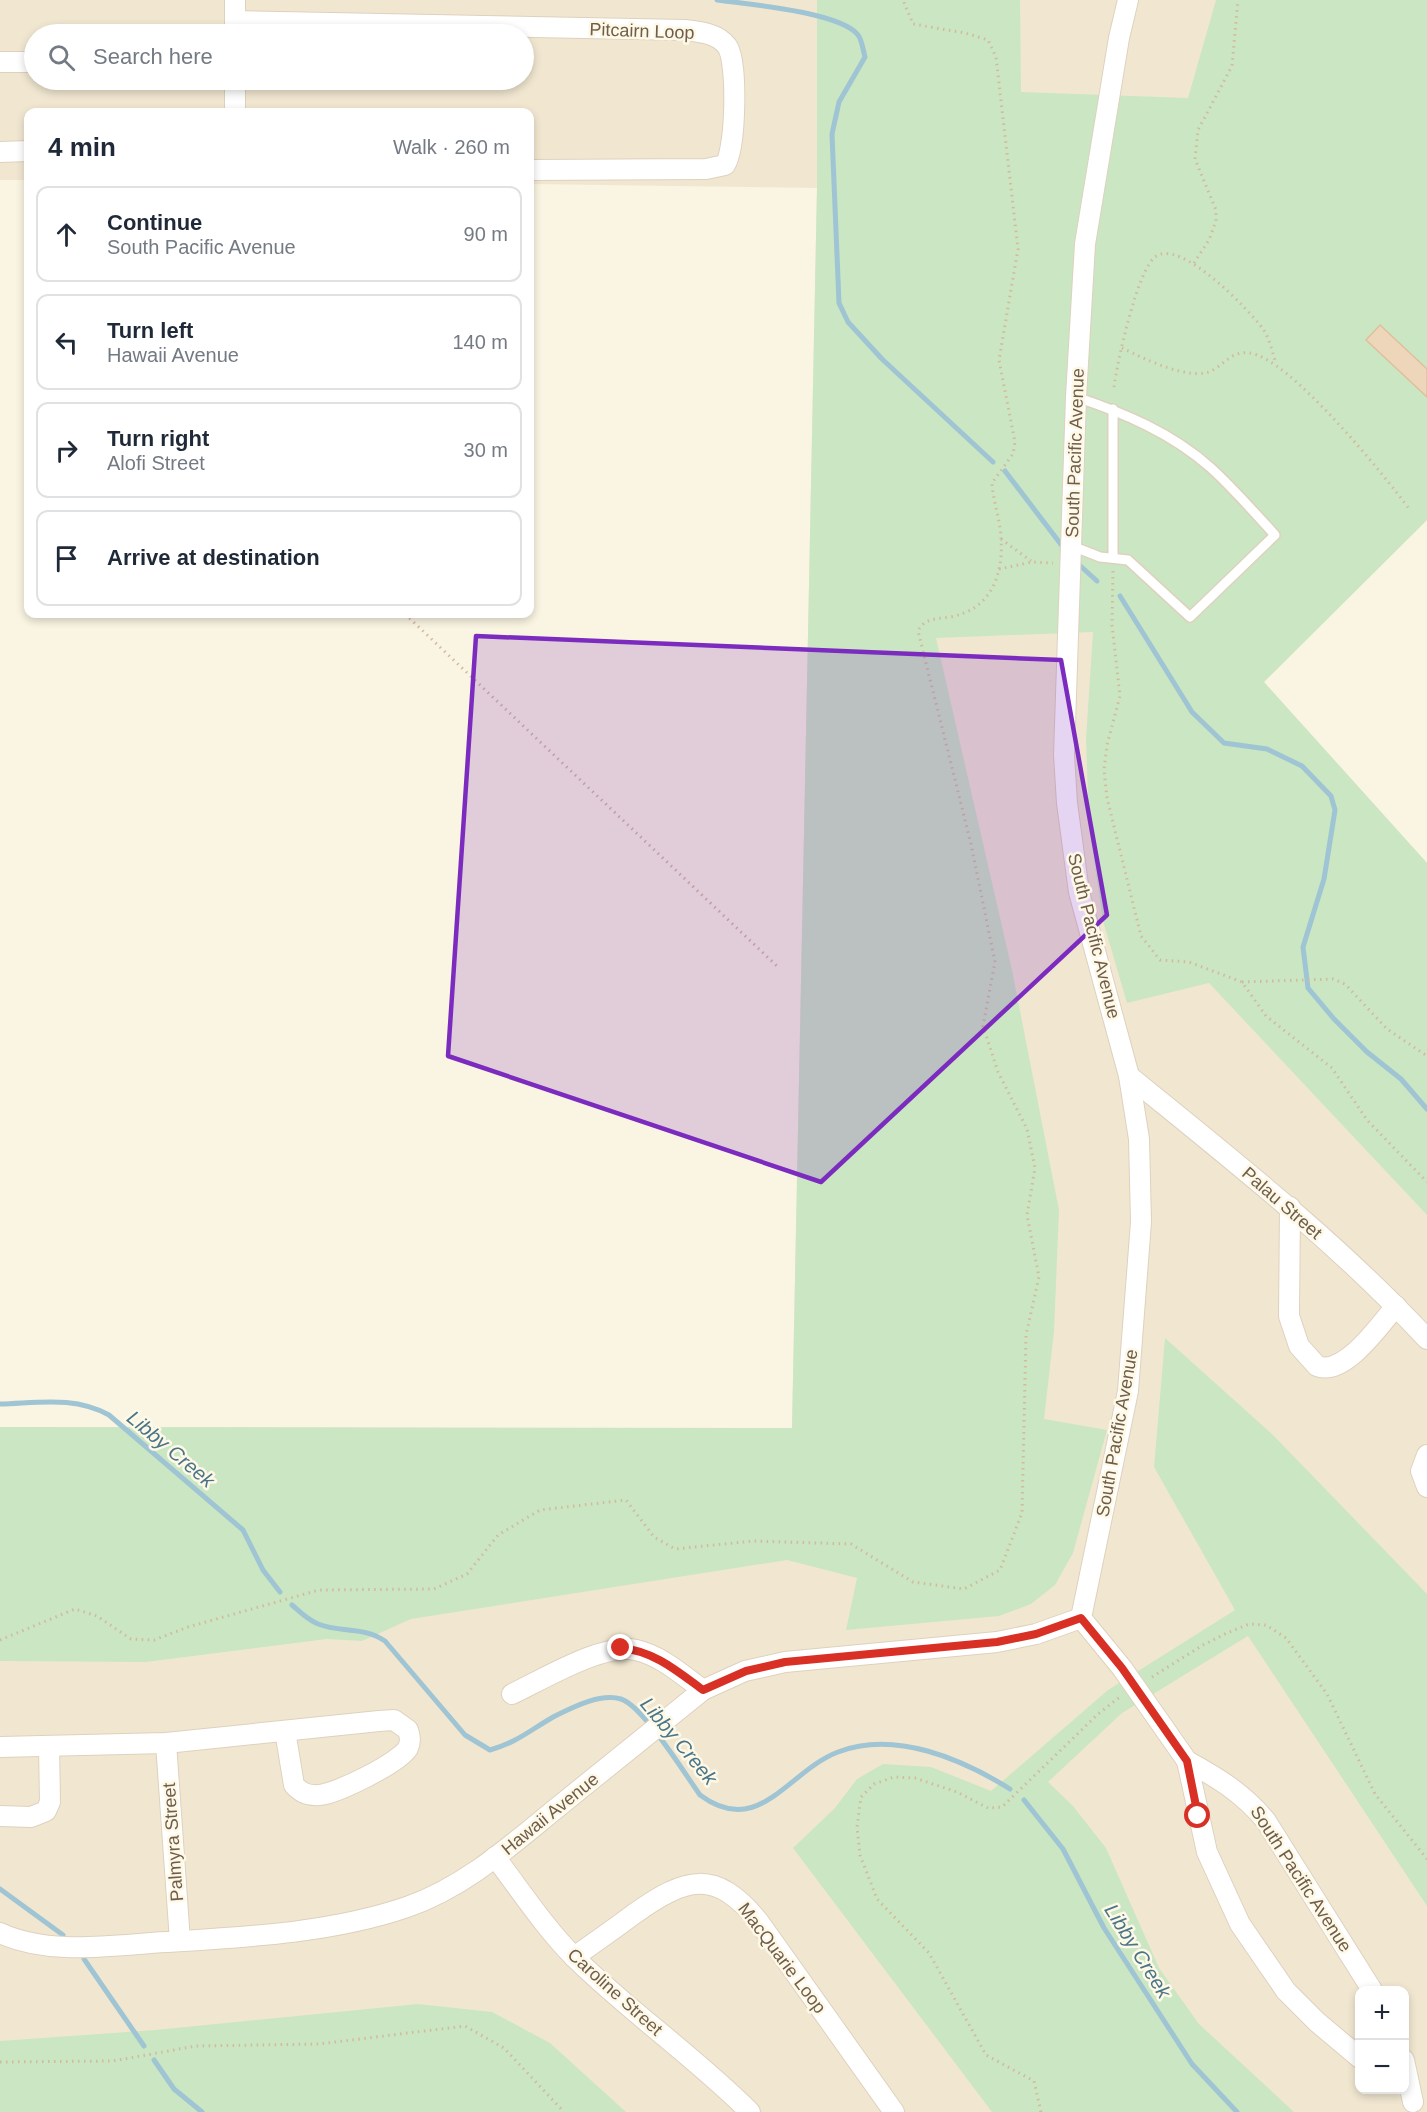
<!DOCTYPE html>
<html lang="en">
<head>
<meta charset="utf-8">
<style>
  body { margin:0; font-family:Helvetica,sans-serif; background:#f6f6f7; color:#1f2937 }
  .controls { position:absolute; right:18px; bottom:18px; display:grid; overflow:hidden; border-radius:12px; box-shadow:0 3px 9px #0003 }
  .controls button { width:54px; height:54px; display:grid; place-items:center; padding:0; border:0; border-bottom:2px solid #e0e1e3; background:#fff; color:#1f2937; font:30px sans-serif }
  .stop { position:absolute; width:18px; height:18px; margin:-14px; border:4px solid #d93025; border-radius:50%; background:#fff }
  .stop.end { background:#d93025; border-color:#fff; box-shadow:0 2px 6px #0008 }
  .list { margin:0; padding:0; list-style:none }
  h2 { display:flex; justify-content:space-between; align-items:center; height:78px; margin:0; padding:0 24px; font-size:26px }
  h2 small { font-size:20px; font-weight:400; color:#747a83 }
  .list li { display:grid; grid-template-columns:39px 1fr auto; gap:18px; align-items:center; box-sizing:border-box; height:96px; margin:0 12px 12px; padding:0 12px; border:2px solid #e0e1e3; border-radius:12px }
  .list b { display:block; font-size:22px; white-space:nowrap }
  .list p { margin:0; font-size:20px; white-space:nowrap; color:#747a83 }
  .list em { font-size:20px; font-style:normal; color:#747a83 }
  .icon { flex:none; width:33px; height:33px; fill:none; stroke:currentColor; stroke-width:2; stroke-linecap:round; stroke-linejoin:round }
  .map { position:relative; flex:none; width:1427px; height:2112px; overflow:hidden }
  .search { position:absolute; background:#fff; box-shadow:0 3px 9px #0003; left:24px; top:24px; width:510px; height:66px; display:flex; align-items:center; gap:15px; box-sizing:border-box; padding:0 21px; border-radius:33px; color:#747a83; font-size:22px }
  .panel { position:absolute; background:#fff; box-shadow:0 3px 9px #0003; left:24px; top:108px; width:510px; height:510px; border-radius:12px }
  .map>svg:first-child { display:block }
</style>
</head>
<body>
<div class="map">
<svg width="1427" height="2112" viewBox="0 0 1427 2112">
  <rect width="100%" height="100%" fill="#faf4e2"/>
  <path fill="#f1e7d1" fill-rule="evenodd" d="M0 0H1427V520L1264 682 1427 863V2112H0V1427L792 1428 817 188 530 184V112H28V180H0ZM34 34H524V80H34ZM1360 1990H1404V2090H1360Z"/>
  <g fill="#cbe6c2">
    <polygon points="817,0 1020,0 1021,92 1188,98 1216,0 1427,0 1427,520 1264,682 1427,863 1427,1215 1209,983 1127,1003 1103,921 1089,825 1086,739 1093,632 936,638 1012,970 1059,1210 1054,1332 1044,1419 1107,1430 1073,1553 1055,1585 1031,1604 999,1616 846,1630 857,1578 787,1560 411,1619 362,1641 327,1639 146,1662 0,1661 0,1427 792,1428 817,188"/>
    <polygon points="1165,1338 1273,1435 1427,1594 1427,1906 1248,1636 1122,1713 1048,1782 1073,1806 1106,1848 1159,1968 1199,2024 1294,2112 992,2112 793,1848 835,1808 857,1779 883,1764 931,1767 991,1791 1108,1690 1235,1610 1154,1467"/>
    <polygon points="418,2004 492,2012 550,2043 626,2112 0,2112 0,2041 155,2030"/>
  </g>
  <g fill="none" stroke-linecap="round" stroke-linejoin="round">
    <g stroke="#9fc4d3" stroke-width="5">
      <path d="M717 0C747 4 840 12 858 35 862 40 863 50 865 57L839 102 832 134 839 303 848 322 882 359 993 462"/>
      <polyline points="1005,471 1066,551"/>
      <polyline points="1076,562 1097,581"/>
      <polyline points="1120,596 1192,712 1224,743 1267,749 1302,766 1331,796 1335,810 1324,879 1303,947 1308,988 1334,1019 1367,1052 1401,1079 1427,1109"/>
      <path d="M0 1404C39 1403 74 1396 109 1415L243 1530 263 1570 280 1592"/>
      <path d="M292 1605C300 1612 308 1620 318 1624 341 1633 363 1626 385 1641L465 1735 490 1750C518 1742 530 1730 555 1716 573 1707 600 1693 621 1699 643 1706 685 1774 700 1795 759 1839 788 1771 838 1752 895 1730 962 1759 1010 1789"/>
      <polyline points="1024,1800 1063,1849 1104,1928 1192,2064 1237,2112"/>
      <polyline points="0,1889 63,1935"/>
      <polyline points="84,1959 144,2046"/>
      <polyline points="154,2060 174,2089 202,2112"/>
    </g>
  </g>
  <polygon fill="#eed6bb" stroke="#dfbf9d" stroke-width="1.5" points="1380,325 1427,369 1427,397 1366,340"/>
  <g fill="none" stroke-linecap="round" stroke-linejoin="round">
    <defs>
      <g id="lane">
        <polyline points="1113,409 1113,557"/>
        <path d="M1072 546 1100 557 1128 560 1190 617 1275 535C1254 512 1233 488 1211 468 1172 433 1124 413 1076 397"/>
      </g>
      <g id="street">
        <polyline points="235,0 235,34"/>
        <polyline points="1128,0 1119,38 1085,244 1076,397 1064,755 1067,803 1079,892 1129,1076 1139,1139 1141,1222 1128,1391 1081,1618 1122,1668 1187,1761 1207,1852 1240,1924 1286,1991 1317,2022 1360,2058"/>
        <path d="M235 21 685 30C700 32 717 33 727 46 738 61 736 149 725 165L706 169 530 170"/>
        <polyline points="0,62 34,62"/>
        <polyline points="235,80 235,112"/>
        <polyline points="0,152 28,151"/>
        <path d="M1129 1076C1232 1160 1337 1242 1427 1339"/>
        <path d="M1290 1207 1289 1316 1299 1346 1317 1366C1344 1377 1380 1325 1396 1306"/>
        <polyline points="1427,1455 1421,1471 1427,1487"/>
        <path d="M512 1694C542 1680 604 1642 636 1650 662 1656 682 1675 703 1690"/>
        <polyline points="166,1743 180,1941"/>
        <path d="M0 1747 166 1743 379 1721 394 1720 408 1730C410 1737 411 1741 408 1748 399 1763 336 1794 319 1795 308 1796 301 1793 294 1785L285 1731"/>
        <path d="M1187 1761C1218 1778 1243 1793 1266 1821L1372 1990"/>
        <polyline points="0,1816 31,1817 46,1811 50,1802 49,1746"/>
        <path d="M495 1857C521 1891 545 1928 575 1958 631 2013 695 2057 750 2112"/>
        <path d="M0 1933C50 1956 112 1945 166 1942 246 1937 331 1933 407 1907 465 1887 511 1845 558 1807 606 1768 654 1730 703 1690L745 1671 785 1662 997 1642 1036 1634 1081 1618"/>
        <path d="M574 1957C594 1943 614 1929 634 1914 685 1878 715 1867 759 1922L894 2112"/>
        <polyline points="1404,2060 1413,2102"/>
      </g>
    </defs>
    <use href="#lane" stroke="#ded1be" stroke-width="12"/>
    <use href="#street" stroke="#ded1be" stroke-width="22"/>
    <g stroke="#d2ba9f" stroke-width="3" stroke-dasharray="1.5 4.5" stroke-linecap="butt">
      <polyline points="1194,263 1209,240 1216,221 1216,210 1195,159 1198,130 1232,66 1238,0"/>
      <path d="M1122 348C1143 358 1192 383 1213 370 1225 363 1233 351 1249 353 1288 356 1385 476 1410 510"/>
      <path d="M1114 387C1117 363 1137 271 1155 257 1180 237 1249 310 1263 329 1270 339 1272 352 1276 363"/>
      <polyline points="1001,539 1031,561"/>
      <polyline points="999,569 1032,562 1053,563"/>
      <polyline points="1113,571 1112,625 1120,696 1107,745 1104,770 1107,798 1141,936 1160,960 1189,962 1242,982 1266,1016 1332,1068 1367,1120 1427,1182"/>
      <polyline points="405,614 778,967"/>
      <polyline points="1242,982 1333,979 1345,984 1387,1029 1427,1056"/>
      <path d="M0 1640 75 1609 97 1616 131 1639 154 1640 188 1627 319 1590 434 1589 467 1574 498 1535 540 1510 626 1500 654 1537 675 1549 753 1541 851 1544 913 1582 964 1589 1000 1570 1022 1513 1026 1335 1039 1277 1027 1215 1035 1168 1027 1129 998 1072 983 1026 995 962 971 844 918 631C924 618 937 619 950 617 990 610 1004 576 1001 537 1000 519 993 501 992 483L1013 454 1015 442 999 360 1018 249 996 57 988 40 965 33 913 24 903 0"/>
      <polyline points="1152,1677 1203,1645 1227,1633 1249,1624 1266,1625 1286,1638 1327,1694 1375,1794 1427,1859"/>
      <polyline points="0,2062 113,2061 196,2046 319,2044 465,2026 504,2048 564,2112"/>
      <polyline points="1041,2112 1034,2081 986,2055 929,1953 877,1899 860,1855 857,1827 861,1797 874,1784 894,1777 915,1778 957,1792 988,1808 1002,1807 1098,1714 1121,1696"/>
    </g>
    <use href="#lane" stroke="#fff" stroke-width="9"/>
    <use href="#street" stroke="#fff" stroke-width="20"/>
  </g>
  <g fill="none" stroke-linecap="round" stroke-linejoin="round">
    <path stroke="#d93025" stroke-width="8" d="M621 1648C654 1651 677 1671 703 1690L746 1671 785 1662 997 1642 1036 1634 1081 1618 1122 1668 1187 1761 1198 1816"/>
  </g>
  <path fill="#7b2cbf" fill-opacity="0.2" stroke="#7b2cbf" stroke-width="4.5" stroke-linejoin="round" d="M476 636 1061 660 1107 915 821 1182 448 1056Z"/>
  <g text-anchor="middle" stroke-width="5" stroke-linejoin="round" paint-order="stroke">
    <g font-size="18" fill="#6f5d4a" stroke="#fef8e7">
      <text transform="translate(642 31) rotate(2)" y="6">Pitcairn Loop</text>
      <text transform="translate(1075 453) rotate(-88)" y="6">South Pacific Avenue</text>
      <text transform="translate(1094 936) rotate(76)" y="6">South Pacific Avenue</text>
      <text transform="translate(1282 1203) rotate(41)" y="6">Palau Street</text>
      <text transform="translate(1117 1433) rotate(-80)" y="6">South Pacific Avenue</text>
      <text transform="translate(550 1814) rotate(-39)" y="6">Hawaii Avenue</text>
      <text transform="translate(173 1842) rotate(-94)" y="6">Palmyra Street</text>
      <text transform="translate(1301 1879) rotate(57)" y="6">South Pacific Avenue</text>
      <text transform="translate(782 1958) rotate(53)" y="6">MacQuarie Loop</text>
      <text transform="translate(615 1992) rotate(42)" y="6">Caroline Street</text>
    </g>
    <g font-size="20" font-style="italic" fill="#497589" stroke="#fef8e7">
      <text transform="translate(171 1449) rotate(40)" y="7">Libby Creek</text>
      <text transform="translate(679 1741) rotate(50)" y="7">Libby Creek</text>
      <text transform="translate(1138 1951) rotate(58)" y="7">Libby Creek</text>
    </g>
  </g>
</svg>
<div class="controls">
<button>+</button>
<button>−</button>
</div>
<div class="stop" style="left:1198px;top:1816px"></div>
<div class="stop end" style="left:621px;top:1648px"></div>
<div class="search"><svg class="icon" aria-label="search" viewBox="0 0 24 24"><circle cx="10" cy="10" r="6"/><path d="M15 15l6 6"/></svg>Search here</div>
<section class="panel">
<h2>4 min<small>Walk · 260 m</small></h2>
<ul class="list">
<li><svg class="icon" aria-label="ahead" viewBox="0 0 24 24"><path d="M12 20V5M6 11l6-6 6 6"/></svg><div><b>Continue</b><p>South Pacific Avenue</p></div><em>90 m</em></li>
<li><svg class="icon" aria-label="left" viewBox="0 0 24 24"><path d="M17 20v-9H6M10 6l-5 5 5 5"/></svg><div><b>Turn left</b><p>Hawaii Avenue</p></div><em>140 m</em></li>
<li><svg class="icon" aria-label="right" viewBox="0 0 24 24"><path d="M7 20v-9h11M14 6l5 5-5 5"/></svg><div><b>Turn right</b><p>Alofi Street</p></div><em>30 m</em></li>
<li><svg class="icon" aria-label="arrive" viewBox="0 0 24 24"><path d="M6 21V4h12l-3 4 3 4H6"/></svg><div><b>Arrive at destination</b></div></li>
</ul>
</section>
</div>
</body>
</html>
